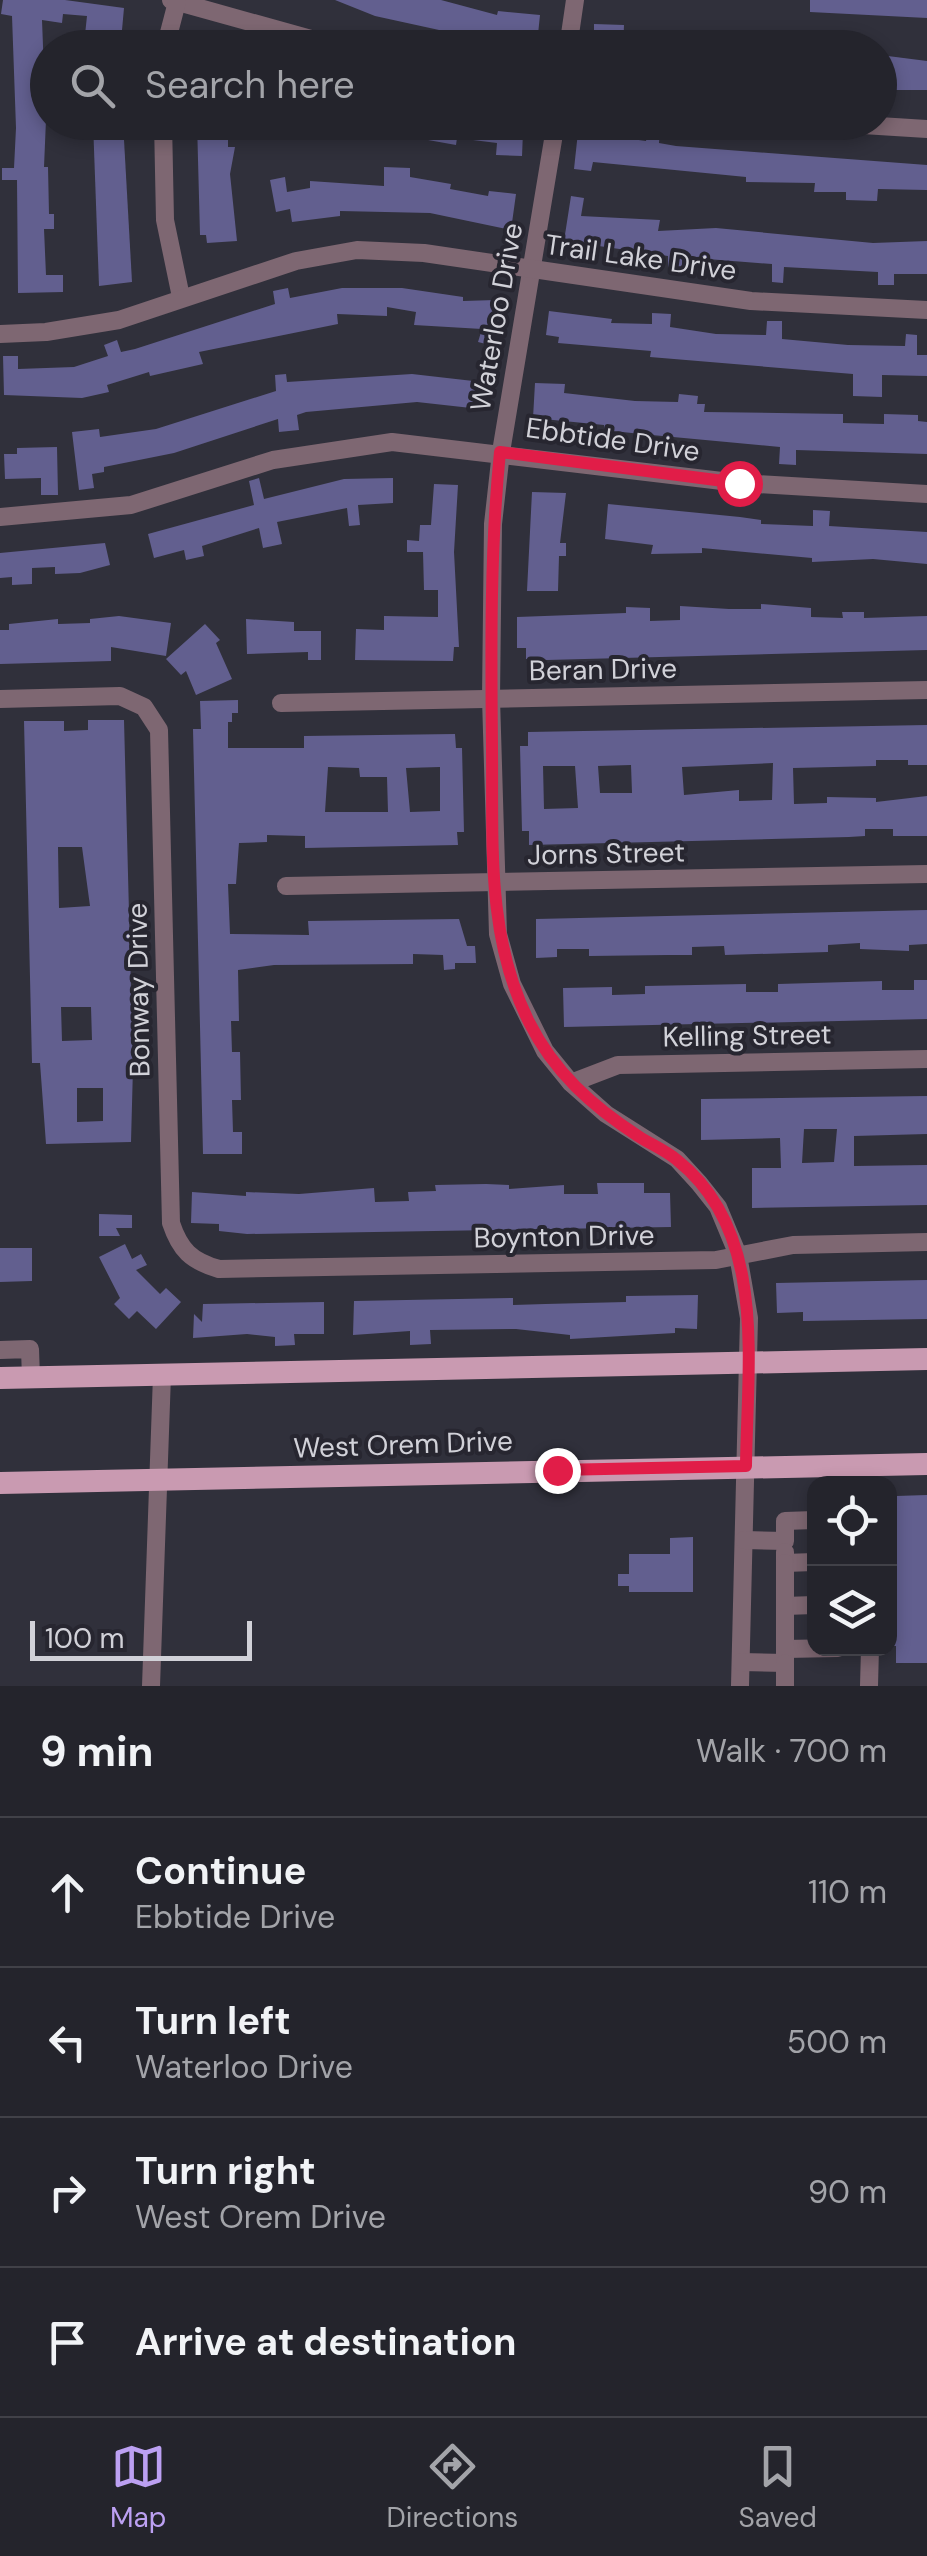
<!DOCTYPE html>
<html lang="en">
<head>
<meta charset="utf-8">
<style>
  body { margin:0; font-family:"DM Sans",sans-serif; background:#2c2c34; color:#f1f3f6 }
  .controls { position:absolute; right:30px; bottom:30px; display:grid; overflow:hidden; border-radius:20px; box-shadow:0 5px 15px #0003 }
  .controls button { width:90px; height:90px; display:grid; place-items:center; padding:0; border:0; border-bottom:2px solid #414148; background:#24242c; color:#f1f3f6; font:50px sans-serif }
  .scale { position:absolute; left:30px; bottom:25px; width:222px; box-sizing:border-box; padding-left:10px; border:5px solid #d1d1d8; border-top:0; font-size:28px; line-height:35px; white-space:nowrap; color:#d1d1d8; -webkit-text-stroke:8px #272630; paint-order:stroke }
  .stop { position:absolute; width:30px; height:30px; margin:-22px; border:8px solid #e11d48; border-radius:50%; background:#fff }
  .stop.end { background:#e11d48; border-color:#fff; box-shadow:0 2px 10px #0008 }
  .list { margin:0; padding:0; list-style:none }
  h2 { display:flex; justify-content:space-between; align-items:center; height:130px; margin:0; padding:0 40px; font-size:42px }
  h2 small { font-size:32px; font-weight:400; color:#a3a4a9 }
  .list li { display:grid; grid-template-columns:65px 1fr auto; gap:30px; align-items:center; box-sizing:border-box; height:150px; padding:0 40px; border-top:2px solid #414148 }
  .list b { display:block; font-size:38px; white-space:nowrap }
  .list p { margin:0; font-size:32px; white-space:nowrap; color:#a3a4a9 }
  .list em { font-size:32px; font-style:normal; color:#a3a4a9 }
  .icon { flex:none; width:55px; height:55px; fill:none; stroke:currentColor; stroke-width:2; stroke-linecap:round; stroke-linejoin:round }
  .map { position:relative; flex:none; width:927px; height:1686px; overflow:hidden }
  .search { position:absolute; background:#24242c; box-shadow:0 5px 15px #0003; left:30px; right:30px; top:30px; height:110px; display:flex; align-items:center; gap:25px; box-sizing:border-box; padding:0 35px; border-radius:55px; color:#a3a4a9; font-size:38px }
  .sheet { height:730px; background:#24242c }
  nav { display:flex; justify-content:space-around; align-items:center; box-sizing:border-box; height:140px; border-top:2px solid #414148; background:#24242c; font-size:28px; color:#a3a4a9 }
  nav a { display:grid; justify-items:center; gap:5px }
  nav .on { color:#bca0f2 }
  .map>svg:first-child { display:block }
</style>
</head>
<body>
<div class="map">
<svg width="927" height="1686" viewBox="0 0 927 1686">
  <rect width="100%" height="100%" fill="#30303b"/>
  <g fill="#625f8f" fill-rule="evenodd">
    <polygon points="3,0 65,0 124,8 122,30 140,31 139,48 84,44 87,16 63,14 62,23 42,20 44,72 48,72 44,167 48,167 49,214 54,214 54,229 44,229 46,275 63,275 63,292 18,293 17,180 2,180 2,168 14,168 16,128 12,16 1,14"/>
    <polygon points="335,0 441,0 497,15 498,11 540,15 537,44 512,46 375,16"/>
    <polygon points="810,0 927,0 927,18 810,12"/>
    <polygon points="594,24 624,25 623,48 594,48"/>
    <polygon points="880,55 927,61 927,90 880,90"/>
    <polygon points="93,122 123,122 132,282 99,286"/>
    <polygon points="197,122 228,122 228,147 235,147 230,174 237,241 207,243 206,235 200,235"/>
    <polygon points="431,122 515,122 515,132 523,132 522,156 496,155 497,143 457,138 456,145 428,140"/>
    <polygon points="648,129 660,130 659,143 676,146 927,165 927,190 878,189 877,201 846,200 846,192 814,192 815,183 746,182 746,177 593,162 591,171 574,169 578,132 646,141"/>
    <polygon points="384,167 410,168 410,177 451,184 450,189 488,196 489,191 516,194 511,230 430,213 340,211 340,216 292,222 290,209 276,212 270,180 285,177 287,192 310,188 310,181 384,186"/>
    <polygon points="571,196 584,198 581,216 660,220 658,231 716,228 873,243 927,241 927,274 894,274 894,285 878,285 878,272 784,267 783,283 772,282 772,264 682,257 682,269 668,268 668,256 564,241"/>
    <polygon points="288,288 290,298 342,288 402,288 463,297 463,301 495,300 493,337 490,345 478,342 482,329 414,325 416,312 387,307 387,316 337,314 338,324 199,352 203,364 150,376 149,372 107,385 109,392 82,398 4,395 3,356 18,356 18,369 74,367 108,356 104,345 117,340 121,352 135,349 275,304 273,291"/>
    <polygon points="549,311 612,319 611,323 652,324 652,313 671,314 670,327 716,334 766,335 767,321 782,321 782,339 848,345 905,346 906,334 917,335 917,355 927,355 927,376 882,375 882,397 853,396 853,374 650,357 651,351 558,343 559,337 546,335"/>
    <polygon points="286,374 287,382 412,374 482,382 480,409 417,402 306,412 297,415 299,430 279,432 278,419 174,453 104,467 104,472 92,474 94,488 79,490 72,432 99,429 100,437 156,429 276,391 275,375"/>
    <polygon points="535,383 565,384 564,393 635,401 678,402 679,394 698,396 697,404 705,404 704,412 843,414 843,423 884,424 884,414 918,415 918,421 927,422 927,454 796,450 796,465 779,464 780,447 641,434 604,430 604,425 533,418"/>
    <polygon points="57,447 58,495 41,495 41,478 5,479 4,454 17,454 17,448"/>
    <polygon points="259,478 264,499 344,479 393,478 393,503 358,505 360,525 349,526 347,508 277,522 282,544 263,548 259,528 202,546 204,556 186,560 184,550 154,558 148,534 254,505 249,481"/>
    <polygon points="434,484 458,485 454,552 459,647 454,647 453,661 355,660 356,629 384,630 384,616 438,617 438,590 424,590 423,552 407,552 407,540 419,541 420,525 431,525"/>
    <polygon points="532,492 566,493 560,543 566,543 566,556 559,556 558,591 527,591"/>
    <polygon points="608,504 740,517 761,520 761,524 813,526 813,510 830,511 829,526 927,532 927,564 873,559 812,562 812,558 702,548 702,553 651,554 653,545 605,539"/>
    <polygon points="105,543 110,565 80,573 55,574 55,567 32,568 32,584 12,585 12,577 0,578 0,553"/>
    <polygon points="761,604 811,608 811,617 843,618 842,612 864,612 864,618 927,616 927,650 547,660 526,659 526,648 517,648 517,617 626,613 626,607 650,608 650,621 680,620 680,606 729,609 761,609"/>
    <polygon points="119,616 171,623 166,656 111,647 111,661 0,664 0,630 9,630 9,624 58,619 58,624 90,623 90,619"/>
    <polygon points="246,619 294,622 294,631 321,631 321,660 308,660 308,652 247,654"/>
    <polygon points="205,624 220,640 216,643 232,679 196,695 186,671 181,675 166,659"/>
    <path d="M238 700V713H232V722H228V748H304V736L455 734 456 748H462L464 832H457L458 845 305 848V836L267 835V842L239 843 236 884H228L230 934 309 935 308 921 459 919 467 946H475L476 963H455V969L444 970 443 955 413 954V964L274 965 238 970 239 1021H231L232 1052H240L241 1100H232L233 1132H242V1154H203L193 729H201L200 701ZM328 767 359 768 360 777H387L388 812H325ZM440 767V811L410 812 406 768Z"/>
    <path d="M88 720H124L133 1067 131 1142 46 1144 40 1063H32L24 721H64V731L88 730ZM58 847H82L90 906 59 908ZM61 1007H91L92 1040 62 1041ZM77 1088H103V1121L77 1122Z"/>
    <path d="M927 725V765H908V760H876V766L793 768 794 804 827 803V797L876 798V802L927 796V836H893V829H865V836L849 837 529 845V831H522L520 746H528V732ZM773 763 772 800 739 801V790L684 795 682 767ZM631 765 632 793H600L598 766ZM543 766H575L578 808 544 809Z"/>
    <polygon points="927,910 927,944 909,945 909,951 860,949 860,943 828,945 828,952 725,955 724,946 692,947 692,955 668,955 589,956 589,949 557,949 557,957 536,958 536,919"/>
    <polygon points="914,980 927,980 927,1019 564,1027 563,988 612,987 612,995 645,994 645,986 746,984 746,992 778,992 778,984 882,981 882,990 914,990"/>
    <path d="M927 1096V1134L854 1136V1166L927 1165V1205L752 1208V1168H781L780 1138 701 1140V1099ZM804 1129H837L834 1162 802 1163Z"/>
    <polygon points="597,1183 644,1183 644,1193 670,1193 671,1227 247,1234 219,1231 219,1224 191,1223 192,1192 246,1196 246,1192 299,1194 374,1188 375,1202 409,1201 408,1192 436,1191 435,1185 486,1184 509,1185 509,1189 564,1185 564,1194 598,1194"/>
    <polygon points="99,1214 132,1215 132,1228 116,1228 120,1236 99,1236"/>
    <polygon points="125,1244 132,1259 141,1254 147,1265 136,1270 160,1294 166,1288 181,1302 156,1329 137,1311 129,1319 114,1304 120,1298 99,1257"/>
    <polygon points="0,1248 32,1248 32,1281 0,1282"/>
    <polygon points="927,1280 927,1319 803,1321 803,1312 777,1313 776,1283"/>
    <polygon points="698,1295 697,1329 675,1328 675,1333 570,1339 570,1335 516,1329 430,1330 431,1344 410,1345 410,1331 353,1335 354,1301 513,1298 513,1305 545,1304 626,1302 626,1296"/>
    <polygon points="324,1302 324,1334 294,1334 295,1345 275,1346 275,1337 247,1334 193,1338 194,1314 202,1322 203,1304"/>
    <polygon points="927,1495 927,1663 896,1663 896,1646 890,1646 890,1633 896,1633 890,1512 896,1512 896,1496"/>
    <polygon points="693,1537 693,1592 629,1592 629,1586 618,1586 618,1574 629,1574 629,1554 670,1554 670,1538"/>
  </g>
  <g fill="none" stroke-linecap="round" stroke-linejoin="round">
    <g stroke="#7e6772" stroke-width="18">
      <polyline points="171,0 343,48"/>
      <polyline points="165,48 177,2"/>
      <polyline points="568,48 575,0"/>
      <polyline points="163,122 165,220 181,297"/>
      <polyline points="556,122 501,452 493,524 491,698 498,934 512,984 545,1051 571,1083 606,1114 677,1159 699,1183 718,1207 738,1255 749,1318 740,1686"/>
      <polyline points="815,122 927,129"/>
      <polyline points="0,334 46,332 119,320 296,261 357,250 424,253 751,301 927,310"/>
      <polyline points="0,517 131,505 273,460 392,442 739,483 927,494"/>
      <path d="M0 699 120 696 144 707 159 730 171 1223C180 1250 191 1261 219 1269L716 1260 793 1245 927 1242"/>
      <polyline points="281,703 927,690"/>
      <polyline points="286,886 927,874"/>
      <polyline points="571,1083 618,1065 927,1059"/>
      <polyline points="0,1350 30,1349 31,1378"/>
      <polyline points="744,1540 785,1541 785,1521 814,1520"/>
      <polyline points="785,1552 785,1563 814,1562"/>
      <polyline points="785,1606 814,1605"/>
      <polyline points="785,1649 838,1648"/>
      <polyline points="741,1662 785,1663 785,1563"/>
      <polyline points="151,1686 162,1375"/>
      <polyline points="785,1686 785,1663"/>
      <polyline points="869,1686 870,1648"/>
    </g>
    <g stroke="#c99ab1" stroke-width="22">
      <polyline points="0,1378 927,1359"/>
      <polyline points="0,1483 927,1464"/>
    </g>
  </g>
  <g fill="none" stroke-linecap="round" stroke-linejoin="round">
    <path stroke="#e11d48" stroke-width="12" d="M557 1470 746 1466C747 1363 768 1232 677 1160 665 1150 650 1144 638 1136 592 1106 554 1072 529 1022 486 936 493 842 492 748 491 649 490 551 500 452L739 483"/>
  </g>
  <g text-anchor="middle" stroke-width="8" stroke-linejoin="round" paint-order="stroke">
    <g font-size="28" fill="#d1d1d8" stroke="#272630">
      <text transform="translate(641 257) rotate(8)" y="10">Trail Lake Drive</text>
      <text transform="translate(496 317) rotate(-80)" y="10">Waterloo Drive</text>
      <text transform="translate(613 439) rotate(8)" y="10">Ebbtide Drive</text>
      <text transform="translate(603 669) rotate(-1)" y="10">Beran Drive</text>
      <text transform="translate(606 853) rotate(-1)" y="10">Jorns Street</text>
      <text transform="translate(138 990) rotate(-91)" y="10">Bonway Drive</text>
      <text transform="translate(747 1035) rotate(-1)" y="10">Kelling Street</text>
      <text transform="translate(564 1236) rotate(-1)" y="10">Boynton Drive</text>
      <text transform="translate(403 1444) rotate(-2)" y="10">West Orem Drive</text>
    </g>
  </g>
</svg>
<div class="controls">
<button><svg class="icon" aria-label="locate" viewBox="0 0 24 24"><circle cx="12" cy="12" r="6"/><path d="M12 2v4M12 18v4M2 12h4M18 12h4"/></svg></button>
<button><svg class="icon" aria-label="layers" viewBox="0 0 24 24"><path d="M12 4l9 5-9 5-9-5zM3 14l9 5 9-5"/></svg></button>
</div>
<div class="scale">100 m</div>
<div class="stop" style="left:739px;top:483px"></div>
<div class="stop end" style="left:557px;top:1470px"></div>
<div class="search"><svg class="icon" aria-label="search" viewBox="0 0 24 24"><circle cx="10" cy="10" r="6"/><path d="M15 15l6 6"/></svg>Search here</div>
</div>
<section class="sheet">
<h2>9 min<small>Walk · 700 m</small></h2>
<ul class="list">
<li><svg class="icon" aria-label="ahead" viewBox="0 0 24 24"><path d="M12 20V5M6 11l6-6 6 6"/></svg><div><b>Continue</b><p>Ebbtide Drive</p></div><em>110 m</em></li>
<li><svg class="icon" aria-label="left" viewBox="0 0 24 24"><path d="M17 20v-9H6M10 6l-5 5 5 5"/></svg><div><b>Turn left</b><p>Waterloo Drive</p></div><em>500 m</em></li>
<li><svg class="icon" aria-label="right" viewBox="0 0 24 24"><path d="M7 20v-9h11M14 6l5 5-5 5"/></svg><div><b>Turn right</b><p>West Orem Drive</p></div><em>90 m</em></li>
<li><svg class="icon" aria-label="arrive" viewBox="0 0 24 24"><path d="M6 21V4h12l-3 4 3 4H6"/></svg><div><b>Arrive at destination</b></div></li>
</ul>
</section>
<nav>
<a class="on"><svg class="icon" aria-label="map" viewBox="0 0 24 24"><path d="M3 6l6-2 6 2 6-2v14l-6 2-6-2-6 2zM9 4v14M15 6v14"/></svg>Map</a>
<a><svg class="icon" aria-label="directions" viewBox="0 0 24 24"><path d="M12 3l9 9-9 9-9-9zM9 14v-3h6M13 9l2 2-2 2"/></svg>Directions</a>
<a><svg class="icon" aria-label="saved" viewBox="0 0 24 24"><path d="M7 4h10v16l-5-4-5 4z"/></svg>Saved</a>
</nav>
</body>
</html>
